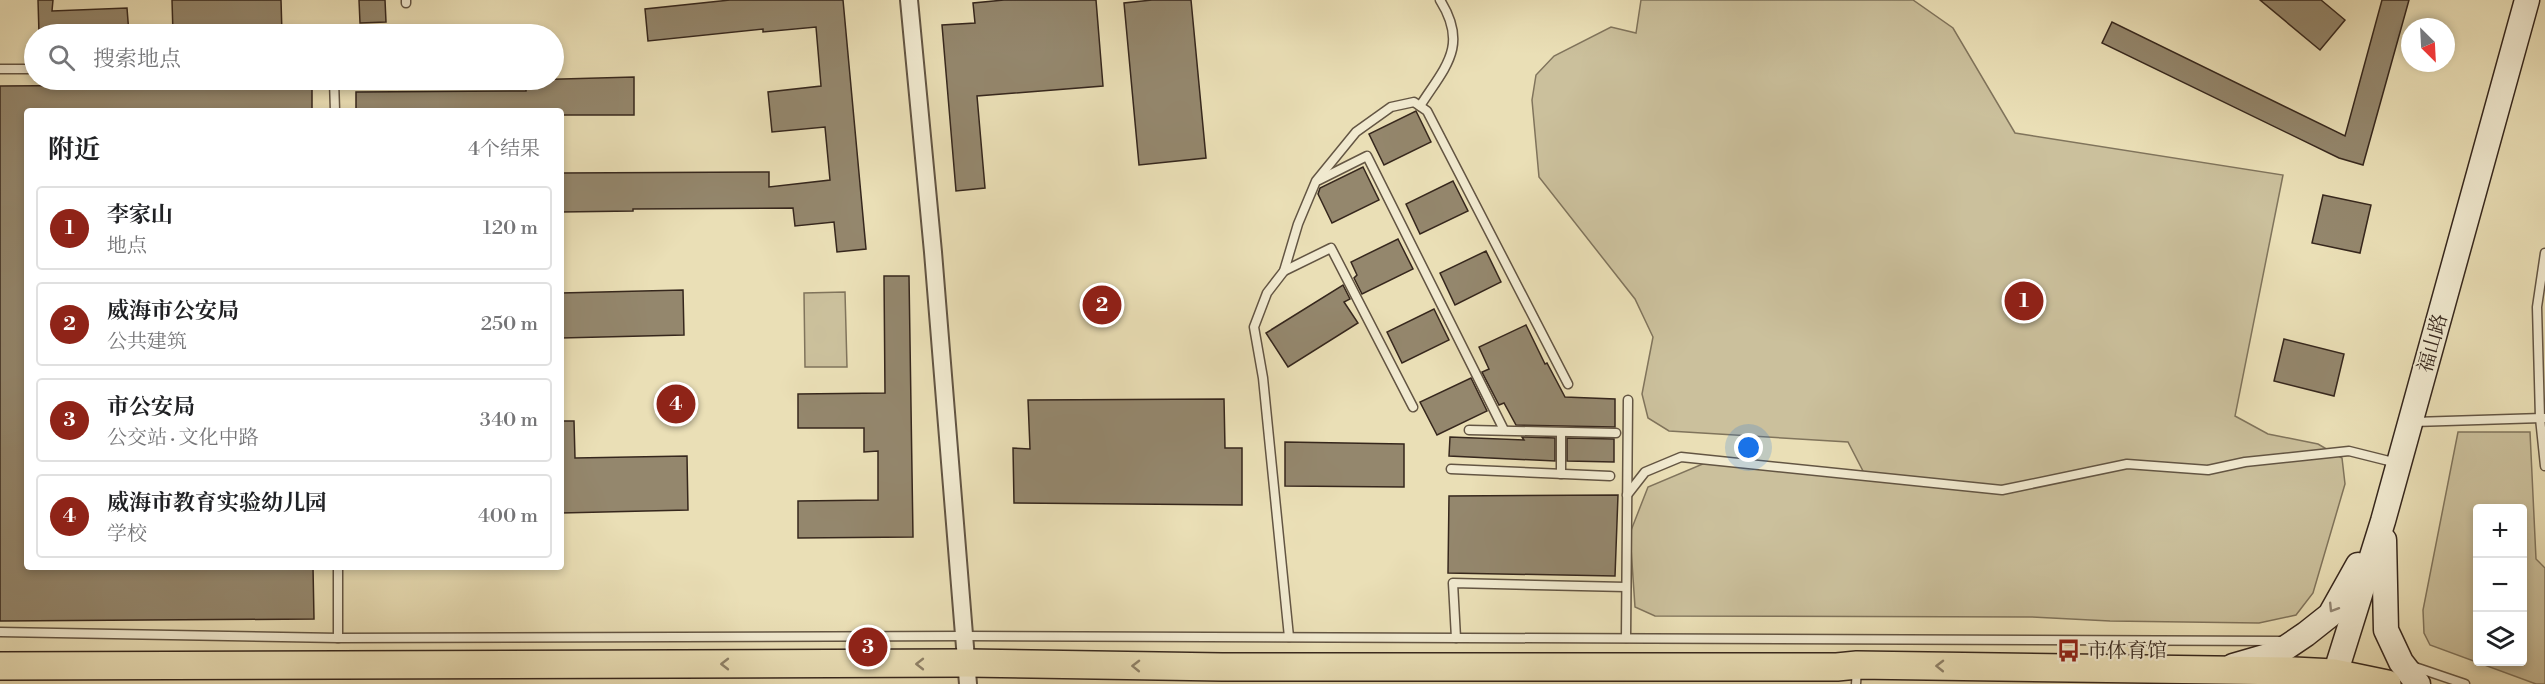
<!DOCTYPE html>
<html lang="zh">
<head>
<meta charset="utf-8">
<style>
  body { margin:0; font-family:"Libre Bodoni","Noto Serif SC",serif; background:#f6f6f6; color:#202124 }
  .controls { position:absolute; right:18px; bottom:18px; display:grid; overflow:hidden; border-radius:6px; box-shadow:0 3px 9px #0003 }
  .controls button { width:54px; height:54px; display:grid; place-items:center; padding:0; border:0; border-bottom:2px solid #e0e0e0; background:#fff; color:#202124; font:30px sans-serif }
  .compass { position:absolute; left:2401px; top:18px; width:54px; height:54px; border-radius:50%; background:#fff; box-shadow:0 3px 9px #0003; rotate:156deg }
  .you { position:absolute; left:1749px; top:448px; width:21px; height:21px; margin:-15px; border:4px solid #fff; border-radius:50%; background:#1a73e8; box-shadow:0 0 0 9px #1a73e833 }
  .badge { display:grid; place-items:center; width:39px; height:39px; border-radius:50%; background:#8f2418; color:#fff; font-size:20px; font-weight:700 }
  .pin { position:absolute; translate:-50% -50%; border:3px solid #fff; box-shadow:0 2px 6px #0006 }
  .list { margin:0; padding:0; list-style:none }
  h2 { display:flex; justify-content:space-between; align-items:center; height:78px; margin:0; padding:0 24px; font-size:26px }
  h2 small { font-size:20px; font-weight:400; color:#757577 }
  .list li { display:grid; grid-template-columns:39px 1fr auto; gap:18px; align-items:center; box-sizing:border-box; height:84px; margin:0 12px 12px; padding:0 12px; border:2px solid #e0e0e0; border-radius:6px }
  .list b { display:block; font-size:22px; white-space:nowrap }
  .list p { margin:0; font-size:20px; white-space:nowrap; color:#757577 }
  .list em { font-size:20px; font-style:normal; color:#757577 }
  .icon { flex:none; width:33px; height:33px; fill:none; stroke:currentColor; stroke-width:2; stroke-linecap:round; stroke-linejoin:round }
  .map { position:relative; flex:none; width:2545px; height:684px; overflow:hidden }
  .search { position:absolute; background:#fff; box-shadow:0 3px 9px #0003; left:24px; top:24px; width:540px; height:66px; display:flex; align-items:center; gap:15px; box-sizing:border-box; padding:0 21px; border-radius:33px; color:#757577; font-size:22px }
  .panel { position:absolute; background:#fff; box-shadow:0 3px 9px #0003; left:24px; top:108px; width:540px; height:462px; border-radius:6px }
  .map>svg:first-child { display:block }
</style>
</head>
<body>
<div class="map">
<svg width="2545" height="684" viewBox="0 0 2545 684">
  <rect width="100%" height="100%" fill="#eadfb6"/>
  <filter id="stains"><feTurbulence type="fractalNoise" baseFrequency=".00333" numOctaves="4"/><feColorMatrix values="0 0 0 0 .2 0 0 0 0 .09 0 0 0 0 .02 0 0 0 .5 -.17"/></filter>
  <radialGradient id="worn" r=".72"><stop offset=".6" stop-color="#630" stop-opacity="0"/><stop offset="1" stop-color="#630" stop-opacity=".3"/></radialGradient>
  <g fill="#cbc09c" stroke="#80745c" stroke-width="1.5" fill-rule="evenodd">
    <polygon points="1641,0 1913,0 1953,28 2015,133 2283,175 2235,416 2268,434 2318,444 2342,458 2345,484 2313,593 2296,615 2259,623 2110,621 2032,617 1655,616 1635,607 1630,533 1648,487 1705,463 1865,475 1848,442 1669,431 1648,418 1642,394 1653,337 1635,299 1539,177 1532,100 1536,75 1554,56 1611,27 1636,33"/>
    <polygon points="845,292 847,367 805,367 804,293"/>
    <path d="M2458 432H2530L2536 559 2545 568V684H2536L2430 645 2424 633 2423 610ZM2478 508H2522V662H2478Z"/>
  </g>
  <g fill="#94876d" stroke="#36271d" stroke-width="1.5">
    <polygon points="38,0 53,0 52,11 127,8 129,34 39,34"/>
    <polygon points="172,0 281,0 282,34 173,34"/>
    <polygon points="359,0 385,0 386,22 360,23"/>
    <polygon points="730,0 843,0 866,249 837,252 834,222 795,226 793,208 633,209 633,211 561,212 561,173 769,172 769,187 830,180 825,127 772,132 768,92 821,86 816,27 763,32 763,29 648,41 645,9"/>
    <polygon points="1004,0 1096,0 1103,86 977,96 985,188 956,191 942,25 975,23 973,3"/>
    <polygon points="1152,0 1191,0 1206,158 1139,165 1124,3"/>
    <polygon points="2260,0 2321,0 2345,20 2320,50"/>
    <polygon points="2382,0 2409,0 2363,165 2339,158 2102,43 2112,22 2345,136"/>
    <polygon points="634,77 634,115 561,115 561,111 356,111 356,92 526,91 526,80"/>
    <polygon points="312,84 312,111 27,111 27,567 313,567 314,619 0,621 0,86"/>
    <polygon points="1416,111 1431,142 1384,165 1369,134"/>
    <polygon points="1363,167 1379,200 1332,223 1318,194 1320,188"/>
    <polygon points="1453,181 1468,211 1420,234 1406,204"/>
    <polygon points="2323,195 2371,205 2360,253 2312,243"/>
    <polygon points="1398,239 1413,269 1362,294 1354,278 1357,275 1351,262"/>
    <polygon points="1486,251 1501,282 1455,305 1440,273"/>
    <polygon points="884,276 909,276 913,537 798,538 798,501 878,500 878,451 864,452 864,428 798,428 798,394 885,393"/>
    <polygon points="1343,285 1350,299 1344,302 1358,323 1288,367 1266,333"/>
    <polygon points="683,290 684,335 561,338 561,293"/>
    <polygon points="1434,309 1449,340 1402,363 1387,332"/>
    <polygon points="1526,325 1545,364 1547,363 1565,397 1615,399 1615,427 1516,425 1504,403 1499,405 1482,372 1489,369 1479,347"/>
    <polygon points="2284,339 2344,354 2334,396 2274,381"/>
    <polygon points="1471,378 1487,411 1437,435 1420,402"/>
    <polygon points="1224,399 1225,448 1242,448 1242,505 1014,503 1013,448 1030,449 1028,400"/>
    <polygon points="561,421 574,421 575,458 687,456 688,510 561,513"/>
    <polygon points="1450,437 1524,440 1522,437 1555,438 1555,461 1449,456"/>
    <polygon points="1567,438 1614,439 1614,462 1567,461"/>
    <polygon points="1285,442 1404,444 1404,487 1285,486"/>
    <polygon points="1618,495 1615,576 1448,573 1449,496"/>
  </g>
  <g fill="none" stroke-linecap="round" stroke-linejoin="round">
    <defs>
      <g id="lane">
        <polyline points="406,0 406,3"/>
        <polyline points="0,69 34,69"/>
        <polyline points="334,80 335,111"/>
        <path d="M1420 106C1445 67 1469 46 1440 0"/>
        <polyline points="1319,180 1367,156 1504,430"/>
        <polyline points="2545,253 2537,307 2540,418 2545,466"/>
        <polyline points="1284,271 1331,248 1413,407"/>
        <polyline points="2414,422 2545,418"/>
        <polyline points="1469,430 1616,433"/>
        <polyline points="1451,469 1610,476"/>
        <polyline points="1561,474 1561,432"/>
        <polyline points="1627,495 1645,472 1681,457 2002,490 2127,464 2208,470 2245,462 2349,451 2397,463"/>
        <polyline points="338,567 338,638"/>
        <polyline points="0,632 338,638 965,636 2284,641"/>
        <polyline points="1289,637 1263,378 1254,327 1267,293 1284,271 1298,224 1316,181 1356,132 1391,107 1414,102 1427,111 1568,384"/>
        <polyline points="1456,638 1453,583 1626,587"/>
        <polyline points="1626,638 1628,400"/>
        <polyline points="2412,666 2465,684"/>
        <polyline points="1856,684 1857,668"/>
      </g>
      <polyline id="street" points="909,0 933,252 968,684"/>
      <g id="secondary">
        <polyline points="2384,540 2386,630 2401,662 2418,684"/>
        <polyline points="2233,666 2278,653 2306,634 2330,615 2358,565"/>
        <polyline points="2332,684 2383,521 2527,0"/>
      </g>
      <polyline id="primary" points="0,666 967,663 1222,667 1837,667 1857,665 2294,671 2334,673 2387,684"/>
    </defs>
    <use href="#lane" stroke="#635543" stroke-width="11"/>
    <use href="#street" stroke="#635543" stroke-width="20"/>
    <use href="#secondary" stroke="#36271d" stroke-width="27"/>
    <use href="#primary" stroke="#36271d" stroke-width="30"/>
    <use href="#lane" stroke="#f1ead0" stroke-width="8"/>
    <use href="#street" stroke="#f1ead0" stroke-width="16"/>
    <use href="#secondary" stroke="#f1ead0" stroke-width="24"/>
    <use href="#primary" stroke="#eadfb6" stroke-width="27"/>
  </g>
  <defs><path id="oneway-chevron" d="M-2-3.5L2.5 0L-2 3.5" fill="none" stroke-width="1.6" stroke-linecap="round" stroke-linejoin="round" transform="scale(1.5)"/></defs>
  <use stroke="#948876" href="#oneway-chevron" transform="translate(2333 608) rotate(122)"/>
  <g stroke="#90836a">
    <use href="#oneway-chevron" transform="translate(725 664) rotate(180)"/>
    <use href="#oneway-chevron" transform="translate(920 664) rotate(180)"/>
    <use href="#oneway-chevron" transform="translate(1136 666) rotate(-179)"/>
    <use href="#oneway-chevron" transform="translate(1940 666) rotate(-179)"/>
  </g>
  <defs>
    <symbol id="bus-bare" viewBox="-9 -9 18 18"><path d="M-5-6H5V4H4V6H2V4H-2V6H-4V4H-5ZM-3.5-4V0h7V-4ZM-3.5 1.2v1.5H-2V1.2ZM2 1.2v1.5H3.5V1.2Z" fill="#8f2418" stroke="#f1ead0" stroke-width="2.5" paint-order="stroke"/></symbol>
  </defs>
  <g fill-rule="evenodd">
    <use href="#bus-bare" x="2052" y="634" width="33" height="33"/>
  </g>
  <g text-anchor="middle" stroke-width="4.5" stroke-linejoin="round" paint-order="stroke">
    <g font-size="20" fill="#36271d" stroke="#f1ead0">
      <text transform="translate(2432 343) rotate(-74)" y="7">福山路</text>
    </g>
    <g font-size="20" fill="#36271d" stroke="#f1ead0" text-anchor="start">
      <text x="2087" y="657">市体育馆</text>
    </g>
  </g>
  <rect width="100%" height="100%" filter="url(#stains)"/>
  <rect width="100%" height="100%" fill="url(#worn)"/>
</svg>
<div class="controls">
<button>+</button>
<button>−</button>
<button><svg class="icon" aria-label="layers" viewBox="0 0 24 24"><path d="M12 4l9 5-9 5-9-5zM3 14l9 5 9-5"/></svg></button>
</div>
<svg class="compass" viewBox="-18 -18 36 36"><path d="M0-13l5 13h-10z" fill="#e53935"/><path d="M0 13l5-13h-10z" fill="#757577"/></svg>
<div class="you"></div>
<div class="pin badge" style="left:2024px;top:301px">1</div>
<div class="pin badge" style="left:1102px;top:305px">2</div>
<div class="pin badge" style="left:868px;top:647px">3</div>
<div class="pin badge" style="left:676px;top:404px">4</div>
<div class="search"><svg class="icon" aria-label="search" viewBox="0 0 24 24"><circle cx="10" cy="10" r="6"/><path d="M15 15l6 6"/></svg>搜索地点</div>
<section class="panel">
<h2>附近<small>4个结果</small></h2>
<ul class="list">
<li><span class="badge">1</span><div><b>李家山</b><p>地点</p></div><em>120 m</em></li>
<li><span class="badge">2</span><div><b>威海市公安局</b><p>公共建筑</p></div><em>250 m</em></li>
<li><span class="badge">3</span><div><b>市公安局</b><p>公交站 · 文化中路</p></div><em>340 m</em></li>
<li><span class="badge">4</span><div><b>威海市教育实验幼儿园</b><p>学校</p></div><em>400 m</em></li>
</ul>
</section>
</div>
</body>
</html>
